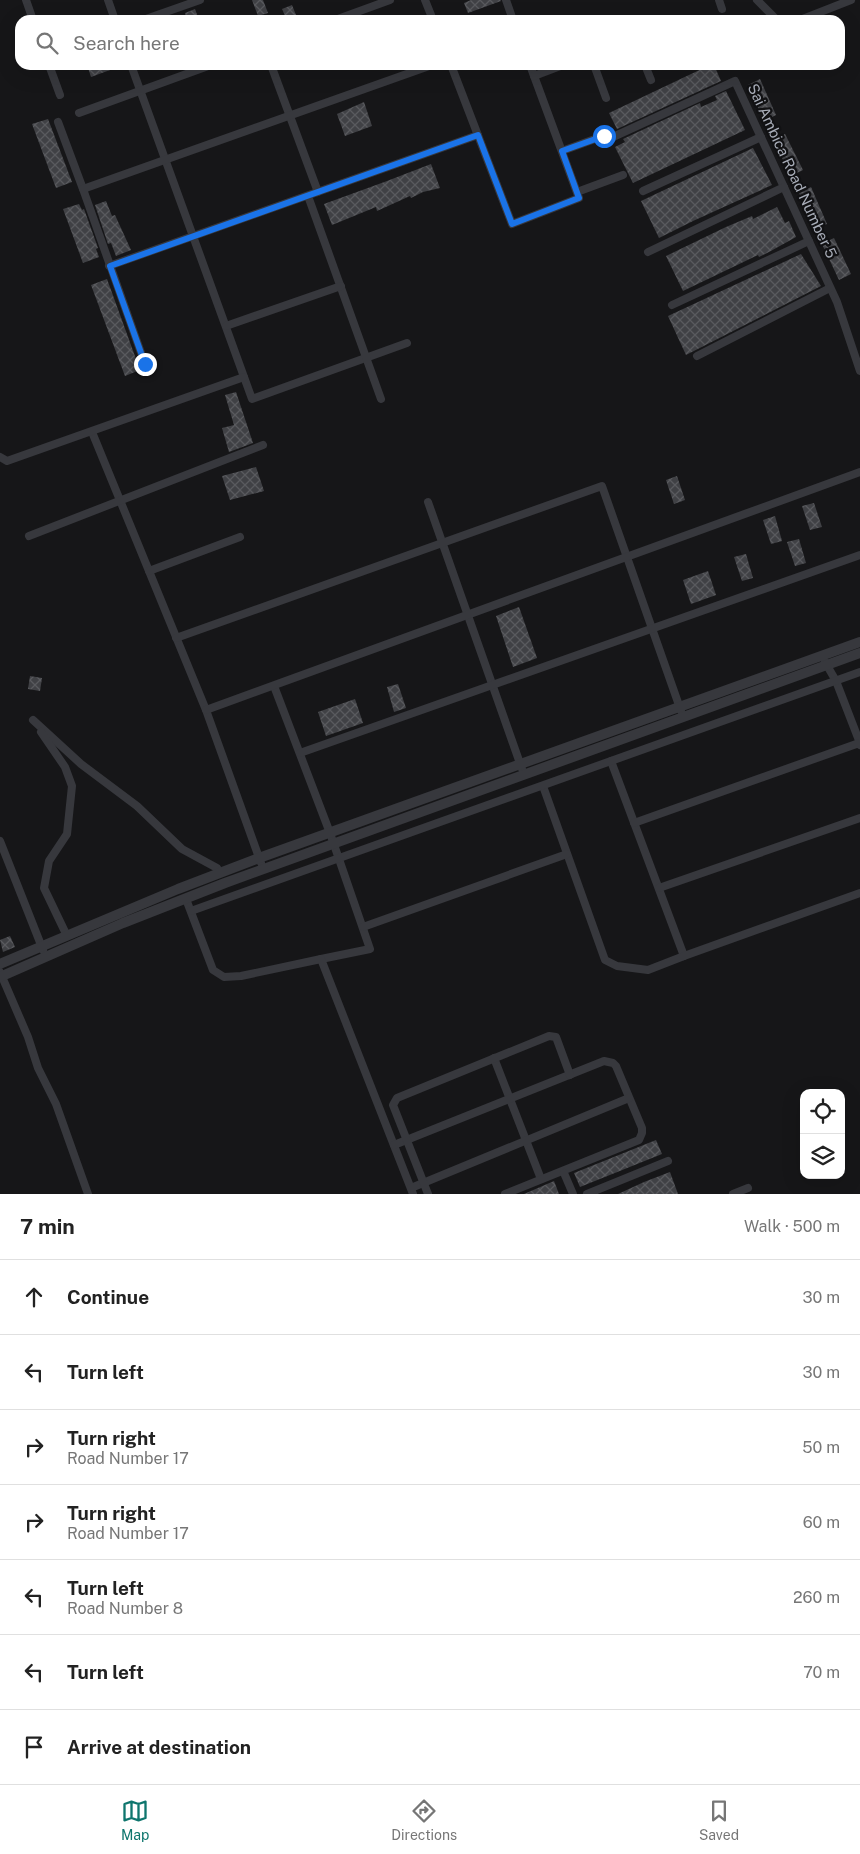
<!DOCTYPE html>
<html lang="en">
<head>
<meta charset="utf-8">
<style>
  body { margin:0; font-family:"Public Sans",sans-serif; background:#f2f2f2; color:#222 }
  .controls { position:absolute; right:15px; bottom:15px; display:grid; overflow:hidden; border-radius:10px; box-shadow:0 5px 20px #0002 }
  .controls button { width:45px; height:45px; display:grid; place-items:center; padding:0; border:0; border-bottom:1px solid #e0e0e0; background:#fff; color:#222; font:25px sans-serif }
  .stop { position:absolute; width:15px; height:15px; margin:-11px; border:4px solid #1a73e8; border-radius:50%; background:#fff }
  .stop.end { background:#1a73e8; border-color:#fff; box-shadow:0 1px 5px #0008 }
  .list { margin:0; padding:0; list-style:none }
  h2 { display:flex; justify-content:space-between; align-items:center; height:65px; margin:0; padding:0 20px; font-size:21px }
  h2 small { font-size:16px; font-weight:400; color:#767676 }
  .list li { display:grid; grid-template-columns:32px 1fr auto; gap:15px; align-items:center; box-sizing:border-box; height:75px; padding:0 20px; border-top:1px solid #e0e0e0 }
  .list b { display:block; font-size:19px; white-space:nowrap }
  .list p { margin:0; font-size:16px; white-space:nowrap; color:#767676 }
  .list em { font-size:16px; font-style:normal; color:#767676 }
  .icon { flex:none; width:28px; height:28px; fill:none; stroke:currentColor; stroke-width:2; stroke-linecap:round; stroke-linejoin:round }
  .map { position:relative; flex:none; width:860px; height:1194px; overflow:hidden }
  .search { position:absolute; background:#fff; box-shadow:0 5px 20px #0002; left:15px; right:15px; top:15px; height:55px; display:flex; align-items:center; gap:12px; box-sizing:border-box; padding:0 18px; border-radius:15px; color:#767676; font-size:19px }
  .sheet { height:590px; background:#fff }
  nav { display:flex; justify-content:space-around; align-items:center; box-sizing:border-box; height:70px; border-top:1px solid #e0e0e0; background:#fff; font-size:14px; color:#767676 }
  nav a { display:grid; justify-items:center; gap:2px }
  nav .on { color:#0f766e }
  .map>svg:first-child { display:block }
</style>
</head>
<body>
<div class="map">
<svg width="860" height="1194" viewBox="0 0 860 1194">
  <defs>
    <pattern id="building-cross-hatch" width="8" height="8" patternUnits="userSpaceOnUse" patternTransform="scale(1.25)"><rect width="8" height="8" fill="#404145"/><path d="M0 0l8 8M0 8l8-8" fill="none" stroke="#595a5e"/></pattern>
  </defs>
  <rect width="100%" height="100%" fill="#161618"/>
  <g fill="url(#building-cross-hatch)">
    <polygon points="252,0 263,0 268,13 258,16"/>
    <polygon points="471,0 500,0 501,1 468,13 464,3"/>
    <polygon points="292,5 298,20 287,20 282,9"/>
    <polygon points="195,9 199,20 187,20 185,13"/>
    <polygon points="87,65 120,65 121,66 91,77"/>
    <polygon points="710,65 714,65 721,81 617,129 609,113"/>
    <polygon points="760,79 776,115 764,121 748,85"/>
    <polygon points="726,91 745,130 633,183 615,147 625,142 623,139 700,103 701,107 717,100 715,96"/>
    <polygon points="364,102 372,126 345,136 337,114"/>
    <polygon points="48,119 72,182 56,188 32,124"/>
    <polygon points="785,134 803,170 791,176 773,140"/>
    <polygon points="753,148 772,185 693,221 659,238 641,201"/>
    <polygon points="431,164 440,188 423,192 411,198 410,196 377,211 376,207 332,225 324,204 387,181"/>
    <polygon points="811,187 827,224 815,229 799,193"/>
    <polygon points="106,201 112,216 115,215 131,250 116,256 111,243 108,244 95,205"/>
    <polygon points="79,204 82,210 84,209 98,248 96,249 99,257 83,263 63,209"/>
    <polygon points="777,207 785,223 789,221 796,237 769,252 759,257 758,255 683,291 666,256 726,227 752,216 753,219"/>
    <polygon points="834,238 851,274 839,280 822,244"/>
    <polygon points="801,254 821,286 686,355 668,316"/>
    <polygon points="107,279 140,370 125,376 91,285"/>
    <polygon points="236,392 253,443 229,452 222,428 234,425 225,395"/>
    <polygon points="256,467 264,491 230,500 222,476"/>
    <polygon points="677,476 685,500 674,504 666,480"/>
    <polygon points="814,503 822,527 810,530 802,506"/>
    <polygon points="775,516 782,541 771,544 763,520"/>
    <polygon points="799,539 806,563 795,566 787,542"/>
    <polygon points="746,554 753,578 742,581 734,557"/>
    <polygon points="708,571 716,595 691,604 683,580"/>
    <polygon points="519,607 537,658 513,667 496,616"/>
    <polygon points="30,676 42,678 40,691 28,689"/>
    <polygon points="398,684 406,708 394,712 387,687"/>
    <polygon points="355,699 363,723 326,736 318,712"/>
    <polygon points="10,936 15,947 3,952 0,940"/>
    <polygon points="656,1140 662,1154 580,1187 574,1173"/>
    <polygon points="670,1172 678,1194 618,1194 644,1182"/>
    <polygon points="554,1181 559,1194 524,1194"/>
  </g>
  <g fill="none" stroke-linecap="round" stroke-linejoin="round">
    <g stroke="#37383d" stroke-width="8">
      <polyline points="26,0 33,20"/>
      <polyline points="108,0 115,20"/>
      <polyline points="425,0 433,20"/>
      <polyline points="506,0 513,20"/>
      <polyline points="719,0 722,9"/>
      <polyline points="757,0 777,20"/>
      <polyline points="143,20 200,0"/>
      <polyline points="335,20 390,0"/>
      <polyline points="800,20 851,0"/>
      <polyline points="49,65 60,95"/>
      <polyline points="131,65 252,399 407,343"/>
      <polyline points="271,65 318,192"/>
      <polyline points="451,65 512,224 579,198 530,65"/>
      <polyline points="594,65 606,98"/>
      <polyline points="645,65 651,80"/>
      <polyline points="534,76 563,65"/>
      <polyline points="79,113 211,65"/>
      <polyline points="58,122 83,189"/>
      <polyline points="613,137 735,81 837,302 860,371"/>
      <polyline points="562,151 603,136"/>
      <polyline points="643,191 761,137"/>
      <polyline points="577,192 623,175"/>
      <polyline points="308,196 381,399"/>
      <polyline points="648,252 784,187"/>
      <polyline points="109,266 478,135"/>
      <polyline points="672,305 809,241"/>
      <polyline points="226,326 341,286"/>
      <polyline points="697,356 830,288"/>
      <polyline points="145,364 83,189 432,65"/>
      <polyline points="92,432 206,710 261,863"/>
      <polyline points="0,457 7,461 244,377"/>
      <polyline points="428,502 522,769"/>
      <polyline points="29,536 263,445"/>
      <polyline points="149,571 240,537"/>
      <polyline points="176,638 602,486 681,711"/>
      <polyline points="825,662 836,681 860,743"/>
      <polyline points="274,686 330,833 370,949 321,959"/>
      <polyline points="206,710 860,472"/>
      <polyline points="33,720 81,764 137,806 182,849 217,868 220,873"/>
      <polyline points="41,732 65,767 72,786 67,834 49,861 44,888 67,936"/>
      <polyline points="300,753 860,555"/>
      <polyline points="611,761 684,956"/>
      <polyline points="543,786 605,960 617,966 648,970 684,956 860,893"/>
      <polyline points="634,823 859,743 860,745"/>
      <polyline points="0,841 43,950"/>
      <polyline points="659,888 860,818"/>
      <polyline points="186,899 213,970 224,977 241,976 321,959 413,1194"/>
      <polyline points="191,911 860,672"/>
      <polyline points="363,927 567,854"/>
      <polyline points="0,972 28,1037 38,1068 56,1104 88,1194"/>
      <polyline points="494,1058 541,1179"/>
      <polyline points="394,1145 604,1061 613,1063 616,1066 642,1128 642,1133 639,1140 505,1194"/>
      <polyline points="564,1173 573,1194"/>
      <polyline points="411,1188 629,1098"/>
      <polyline points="428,1194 393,1105 397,1098 549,1036 556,1037 570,1075"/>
      <polyline points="587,1194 668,1161"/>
      <polyline points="733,1194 748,1188"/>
    </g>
    <g stroke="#37383d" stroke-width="10">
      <polyline points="0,964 178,889 259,858 860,642"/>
      <polyline points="0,977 123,923 225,883 860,653"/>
    </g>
  </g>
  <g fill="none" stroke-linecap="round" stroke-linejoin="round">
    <polyline stroke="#1a73e8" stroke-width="6" points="145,364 110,266 478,135 512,224 579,198 562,151 604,136"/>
  </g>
  <g text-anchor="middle" stroke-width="4.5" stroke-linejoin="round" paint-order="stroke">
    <g font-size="15" fill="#a8adb8" stroke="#111113">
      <text transform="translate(792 171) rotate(65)" y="5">Sai Ambica Road Number 5</text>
    </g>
  </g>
</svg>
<div class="controls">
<button><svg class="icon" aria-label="locate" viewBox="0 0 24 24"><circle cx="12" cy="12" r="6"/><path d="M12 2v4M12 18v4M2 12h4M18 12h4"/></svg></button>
<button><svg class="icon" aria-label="layers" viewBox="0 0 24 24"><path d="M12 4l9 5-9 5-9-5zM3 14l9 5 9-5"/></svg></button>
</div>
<div class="stop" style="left:604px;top:136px"></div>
<div class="stop end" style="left:145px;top:364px"></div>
<div class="search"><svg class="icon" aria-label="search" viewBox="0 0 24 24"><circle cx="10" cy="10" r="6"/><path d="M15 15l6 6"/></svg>Search here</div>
</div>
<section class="sheet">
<h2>7 min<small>Walk · 500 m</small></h2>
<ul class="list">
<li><svg class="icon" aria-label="ahead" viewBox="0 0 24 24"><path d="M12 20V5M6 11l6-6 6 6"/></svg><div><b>Continue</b></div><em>30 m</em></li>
<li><svg class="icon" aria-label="left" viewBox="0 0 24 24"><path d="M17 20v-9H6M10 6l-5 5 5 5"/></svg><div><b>Turn left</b></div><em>30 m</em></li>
<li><svg class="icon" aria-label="right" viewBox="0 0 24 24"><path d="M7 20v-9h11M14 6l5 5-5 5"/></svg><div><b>Turn right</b><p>Road Number 17</p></div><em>50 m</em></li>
<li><svg class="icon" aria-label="right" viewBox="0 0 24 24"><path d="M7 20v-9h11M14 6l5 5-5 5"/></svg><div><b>Turn right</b><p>Road Number 17</p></div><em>60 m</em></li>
<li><svg class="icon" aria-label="left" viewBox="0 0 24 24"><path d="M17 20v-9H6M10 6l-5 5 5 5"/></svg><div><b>Turn left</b><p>Road Number 8</p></div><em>260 m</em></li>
<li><svg class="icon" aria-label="left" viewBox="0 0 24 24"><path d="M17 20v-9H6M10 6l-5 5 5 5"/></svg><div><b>Turn left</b></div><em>70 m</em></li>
<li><svg class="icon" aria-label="arrive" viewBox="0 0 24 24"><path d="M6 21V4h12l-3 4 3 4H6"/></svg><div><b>Arrive at destination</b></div></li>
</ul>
</section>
<nav>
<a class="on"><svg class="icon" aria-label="map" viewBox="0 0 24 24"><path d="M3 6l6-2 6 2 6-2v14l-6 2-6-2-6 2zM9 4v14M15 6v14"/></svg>Map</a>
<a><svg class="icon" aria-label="directions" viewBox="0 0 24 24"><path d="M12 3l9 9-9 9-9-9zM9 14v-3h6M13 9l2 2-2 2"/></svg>Directions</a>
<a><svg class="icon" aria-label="saved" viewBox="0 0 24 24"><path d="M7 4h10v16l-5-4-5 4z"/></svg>Saved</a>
</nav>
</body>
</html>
